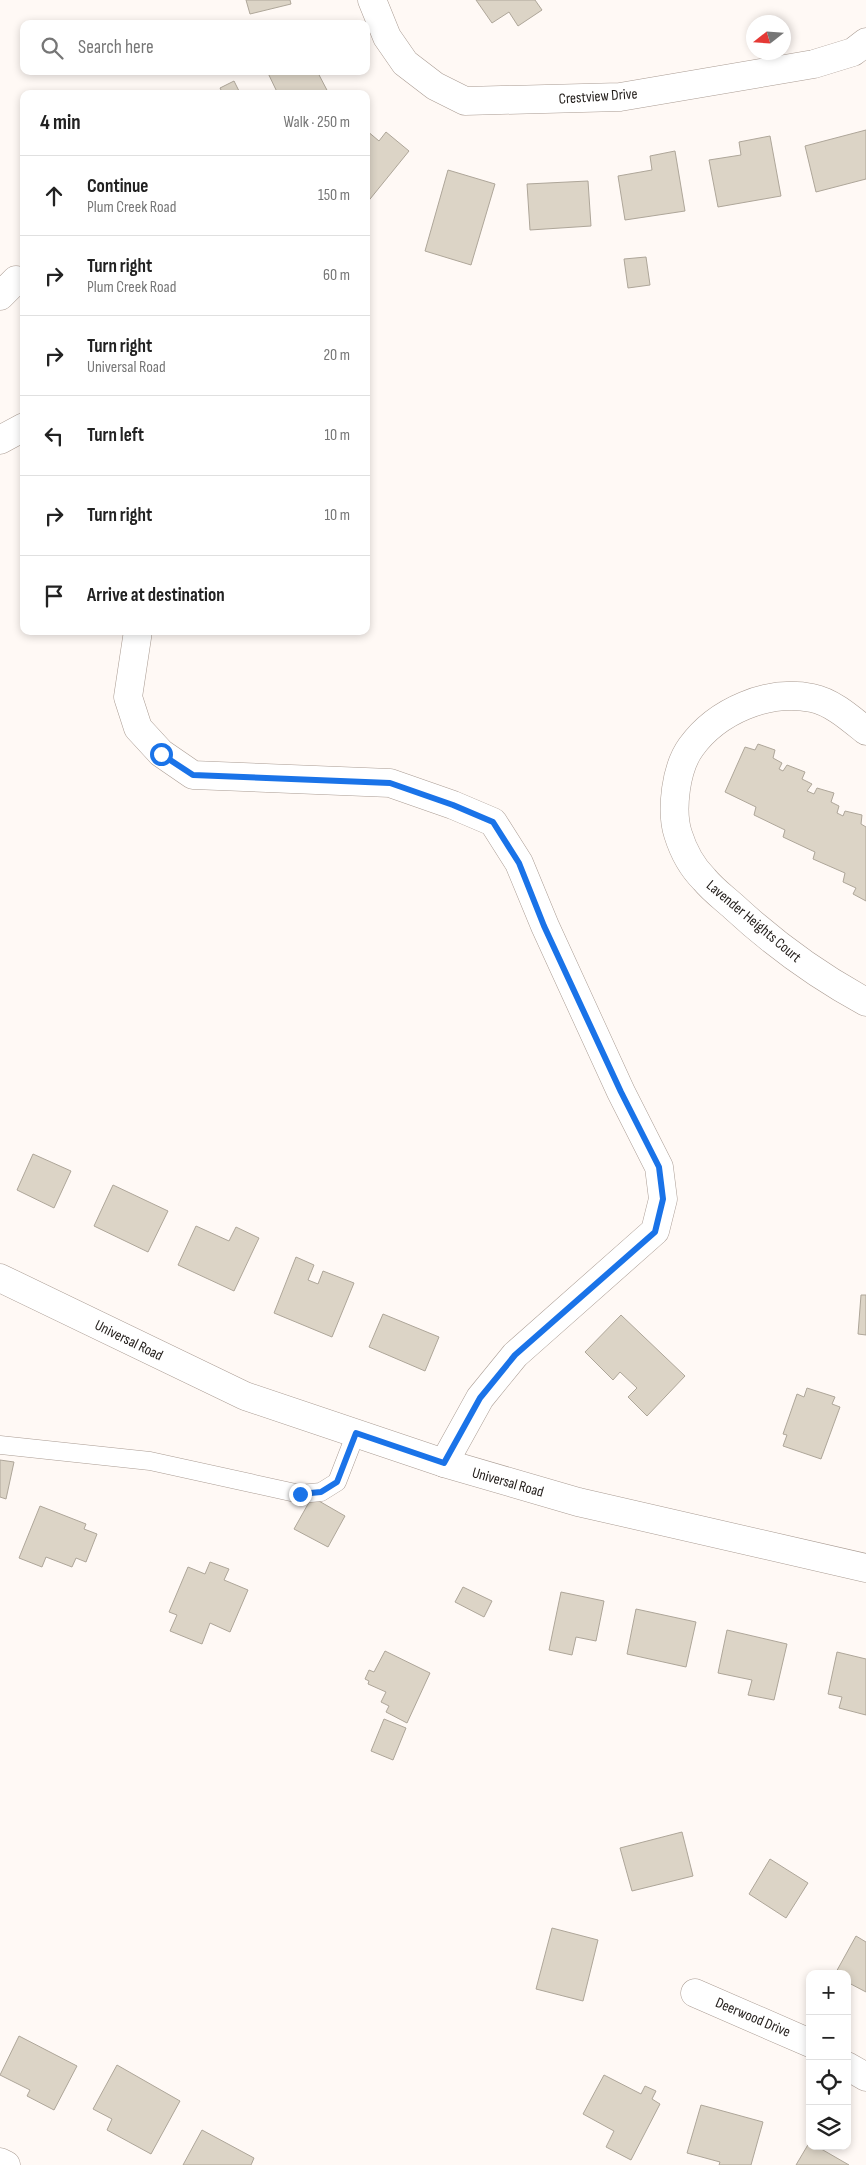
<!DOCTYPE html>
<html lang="en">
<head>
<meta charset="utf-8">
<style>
  body { margin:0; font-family:"Sofia Sans Condensed",sans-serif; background:#f6f6f6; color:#222 }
  .controls { position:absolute; right:15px; bottom:15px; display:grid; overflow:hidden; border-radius:10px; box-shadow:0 2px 8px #0003 }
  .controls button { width:45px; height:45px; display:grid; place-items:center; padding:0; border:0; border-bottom:1px solid #e0e0e0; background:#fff; color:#222; font:25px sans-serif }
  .compass { position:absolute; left:746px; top:15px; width:45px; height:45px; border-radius:50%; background:#fff; box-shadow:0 2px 8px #0003; rotate:253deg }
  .stop { position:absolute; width:15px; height:15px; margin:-11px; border:4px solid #1a73e8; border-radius:50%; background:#fff }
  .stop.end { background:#1a73e8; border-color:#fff; box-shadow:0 1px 5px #0008 }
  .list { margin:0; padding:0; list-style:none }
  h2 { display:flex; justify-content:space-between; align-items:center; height:65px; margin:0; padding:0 20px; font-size:21px }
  h2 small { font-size:16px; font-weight:400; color:#767676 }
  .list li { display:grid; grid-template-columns:32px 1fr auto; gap:15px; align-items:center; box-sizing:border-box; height:80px; padding:0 20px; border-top:1px solid #e0e0e0 }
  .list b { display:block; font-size:19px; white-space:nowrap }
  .list p { margin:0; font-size:16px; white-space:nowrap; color:#767676 }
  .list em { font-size:16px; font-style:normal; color:#767676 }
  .icon { flex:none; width:28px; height:28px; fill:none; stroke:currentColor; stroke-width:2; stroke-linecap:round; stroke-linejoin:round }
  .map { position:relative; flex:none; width:866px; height:2165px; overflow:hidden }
  .search { position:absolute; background:#fff; box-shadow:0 2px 8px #0003; left:20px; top:20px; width:350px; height:55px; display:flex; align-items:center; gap:12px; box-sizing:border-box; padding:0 18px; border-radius:10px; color:#767676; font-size:19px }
  .panel { position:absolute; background:#fff; box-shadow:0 2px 8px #0003; left:20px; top:90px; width:350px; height:545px; border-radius:10px }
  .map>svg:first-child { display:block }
</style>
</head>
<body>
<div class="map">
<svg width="866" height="2165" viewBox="0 0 866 2165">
  <rect width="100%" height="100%" fill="#fff9f5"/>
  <g fill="#dcd4c6" stroke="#aea699">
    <polygon points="246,0 290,0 291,4 250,14"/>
    <polygon points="476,0 535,0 542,10 518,26 509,12 492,23"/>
    <polygon points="267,71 317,71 329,94 278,94"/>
    <polygon points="234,81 239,91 233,94 223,94 220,88"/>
    <polygon points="366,130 379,141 386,132 409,151 366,204"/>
    <polygon points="866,130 866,179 816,192 805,146"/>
    <polygon points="770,136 781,196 718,207 709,160 741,155 739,142"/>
    <polygon points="675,151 685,211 625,220 618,176 652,170 650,156"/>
    <polygon points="448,170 495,184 471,265 425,251"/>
    <polygon points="588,181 591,226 530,230 527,184"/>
    <polygon points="646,257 650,285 628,288 624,259"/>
    <polygon points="758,744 775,750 773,758 782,763 779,769 783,771 787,765 805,772 802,779 812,784 807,791 814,794 817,788 834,793 831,802 839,806 837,813 843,816 845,811 862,815 861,824 866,827 866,901 853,894 856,888 843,882 845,873 813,859 815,852 783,837 785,830 754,815 756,807 725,792 745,747 755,750"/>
    <polygon points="33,1154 71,1171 54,1208 17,1190"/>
    <polygon points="113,1185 168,1211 148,1252 94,1226"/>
    <polygon points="196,1226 229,1241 236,1227 259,1238 234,1291 178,1265"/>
    <polygon points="296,1257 314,1265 308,1280 318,1284 323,1271 354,1283 332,1337 274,1313"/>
    <polygon points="861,1295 866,1295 866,1335 858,1334"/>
    <polygon points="383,1314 439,1337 425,1371 369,1347"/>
    <polygon points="621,1315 685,1376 647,1416 628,1397 637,1388 620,1372 613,1380 585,1352"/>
    <polygon points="807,1388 835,1397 832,1404 840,1407 821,1459 783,1446 787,1435 783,1434 797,1394 804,1397"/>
    <polygon points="0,1460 14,1462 6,1499 0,1497"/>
    <polygon points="312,1497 345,1516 328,1547 294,1529"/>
    <polygon points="40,1506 86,1524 84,1529 97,1534 86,1562 76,1558 72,1567 46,1557 42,1567 19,1558"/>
    <polygon points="210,1562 229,1569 224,1580 248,1590 230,1632 210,1623 202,1644 170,1631 177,1615 169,1612 188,1567 205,1574"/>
    <polygon points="463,1587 492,1601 484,1617 455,1602"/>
    <polygon points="561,1592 604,1601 596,1641 576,1637 572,1655 549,1650"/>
    <polygon points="636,1609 696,1622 686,1667 627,1654"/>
    <polygon points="727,1630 787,1644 774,1700 748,1695 752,1680 718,1673"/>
    <polygon points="385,1651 430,1673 407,1723 386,1712 389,1706 381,1702 386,1692 368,1684 369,1681 365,1679 369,1670 374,1672"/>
    <polygon points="837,1652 866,1659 866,1715 839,1708 842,1697 828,1694"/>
    <polygon points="384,1719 406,1728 393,1760 371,1751"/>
    <polygon points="682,1832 693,1876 632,1891 620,1848"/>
    <polygon points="770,1859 808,1883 786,1918 749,1894"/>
    <polygon points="552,1928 598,1940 583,2001 536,1989"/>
    <polygon points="856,1936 866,1942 866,1992 847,1982 847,1974 835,1974"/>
    <polygon points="19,2036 77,2066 54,2110 27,2096 30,2090 0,2075"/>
    <polygon points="117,2065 180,2101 151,2154 107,2130 112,2119 93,2109"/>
    <polygon points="604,2075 641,2094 645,2086 656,2091 652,2099 660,2104 631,2160 606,2147 614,2131 583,2114"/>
    <polygon points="701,2105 763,2122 751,2165 719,2165 720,2162 687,2153"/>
    <polygon points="202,2130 254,2158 251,2165 183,2165"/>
    <polygon points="809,2143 810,2146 816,2146 849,2165 796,2165"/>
  </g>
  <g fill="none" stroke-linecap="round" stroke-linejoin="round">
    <defs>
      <polyline id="lane" points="0,1445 150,1461 300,1494 321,1492 337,1482 356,1433"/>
      <g id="street">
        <polyline points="372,0 387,37 405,63 435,86 465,101 620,97 814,64 853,52 866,42"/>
        <polyline points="0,296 16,280"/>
        <polyline points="0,440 24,427"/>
        <polyline points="138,631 128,697 138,728 161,753 193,775 390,783 453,805 493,822 519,863 545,926 621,1092 659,1167 663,1199 655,1231 515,1355 480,1398 444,1463"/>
        <path d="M866 731C850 718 832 702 812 698 768 689 717 711 691 747 683 758 678 775 676 789 674 804 673 819 678 834 683 850 692 867 704 879 713 890 724 898 734 907 774 944 818 976 866 1002"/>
        <polyline points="695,1993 810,2043"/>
        <polyline points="847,2066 866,2077"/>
        <polyline points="0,2162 6,2165"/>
      </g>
      <polyline id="secondary" points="0,1278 245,1396 444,1463 578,1502 866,1568"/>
    </defs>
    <use href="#lane" stroke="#aa9c93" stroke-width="19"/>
    <use href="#street" stroke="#aa9c93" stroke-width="29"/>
    <use href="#secondary" stroke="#aa9c93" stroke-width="29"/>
    <use href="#lane" stroke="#fff" stroke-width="18"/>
    <use href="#street" stroke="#fff" stroke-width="28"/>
    <use href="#secondary" stroke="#fff" stroke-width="28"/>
  </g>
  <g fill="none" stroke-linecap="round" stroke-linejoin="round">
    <polyline stroke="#1a73e8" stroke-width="6" points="161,754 193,775 390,783 453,805 493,822 519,863 544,926 621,1092 659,1167 663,1199 655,1232 515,1355 480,1398 444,1463 356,1433 337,1482 321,1492 300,1494"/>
  </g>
  <g text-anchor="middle" stroke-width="4" stroke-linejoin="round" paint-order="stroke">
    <g font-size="15" fill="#201b18" stroke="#fff">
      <text transform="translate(598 96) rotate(-4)" y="5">Crestview Drive</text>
      <text transform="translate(754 921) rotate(40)" y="5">Lavender Heights Court</text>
      <text transform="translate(129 1340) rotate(26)" y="5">Universal Road</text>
      <text transform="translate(508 1482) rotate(16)" y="5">Universal Road</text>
      <text transform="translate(753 2017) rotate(23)" y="5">Deerwood Drive</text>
    </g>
  </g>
</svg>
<div class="controls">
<button>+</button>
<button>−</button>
<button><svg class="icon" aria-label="locate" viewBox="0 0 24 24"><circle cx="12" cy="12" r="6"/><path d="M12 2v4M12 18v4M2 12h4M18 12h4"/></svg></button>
<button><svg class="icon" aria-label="layers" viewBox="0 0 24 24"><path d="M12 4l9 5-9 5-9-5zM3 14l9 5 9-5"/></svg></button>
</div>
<svg class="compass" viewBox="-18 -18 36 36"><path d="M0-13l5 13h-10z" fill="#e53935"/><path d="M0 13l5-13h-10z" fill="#767676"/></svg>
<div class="stop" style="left:161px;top:754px"></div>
<div class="stop end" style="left:300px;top:1494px"></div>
<div class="search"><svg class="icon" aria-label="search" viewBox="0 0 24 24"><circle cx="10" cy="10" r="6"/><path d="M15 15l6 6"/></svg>Search here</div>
<section class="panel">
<h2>4 min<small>Walk · 250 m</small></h2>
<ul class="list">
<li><svg class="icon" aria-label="ahead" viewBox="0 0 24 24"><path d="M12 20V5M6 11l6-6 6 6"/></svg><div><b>Continue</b><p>Plum Creek Road</p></div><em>150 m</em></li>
<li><svg class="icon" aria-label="right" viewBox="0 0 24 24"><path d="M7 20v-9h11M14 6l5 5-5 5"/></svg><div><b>Turn right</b><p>Plum Creek Road</p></div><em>60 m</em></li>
<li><svg class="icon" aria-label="right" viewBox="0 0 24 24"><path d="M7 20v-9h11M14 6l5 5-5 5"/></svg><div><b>Turn right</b><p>Universal Road</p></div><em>20 m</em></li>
<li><svg class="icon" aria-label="left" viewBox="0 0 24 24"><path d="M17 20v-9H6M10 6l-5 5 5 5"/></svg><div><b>Turn left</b></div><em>10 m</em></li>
<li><svg class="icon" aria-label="right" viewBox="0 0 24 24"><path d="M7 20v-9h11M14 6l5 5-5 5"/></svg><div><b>Turn right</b></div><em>10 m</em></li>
<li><svg class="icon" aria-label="arrive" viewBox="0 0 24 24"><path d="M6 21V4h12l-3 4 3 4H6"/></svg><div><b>Arrive at destination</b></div></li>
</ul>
</section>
</div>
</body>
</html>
